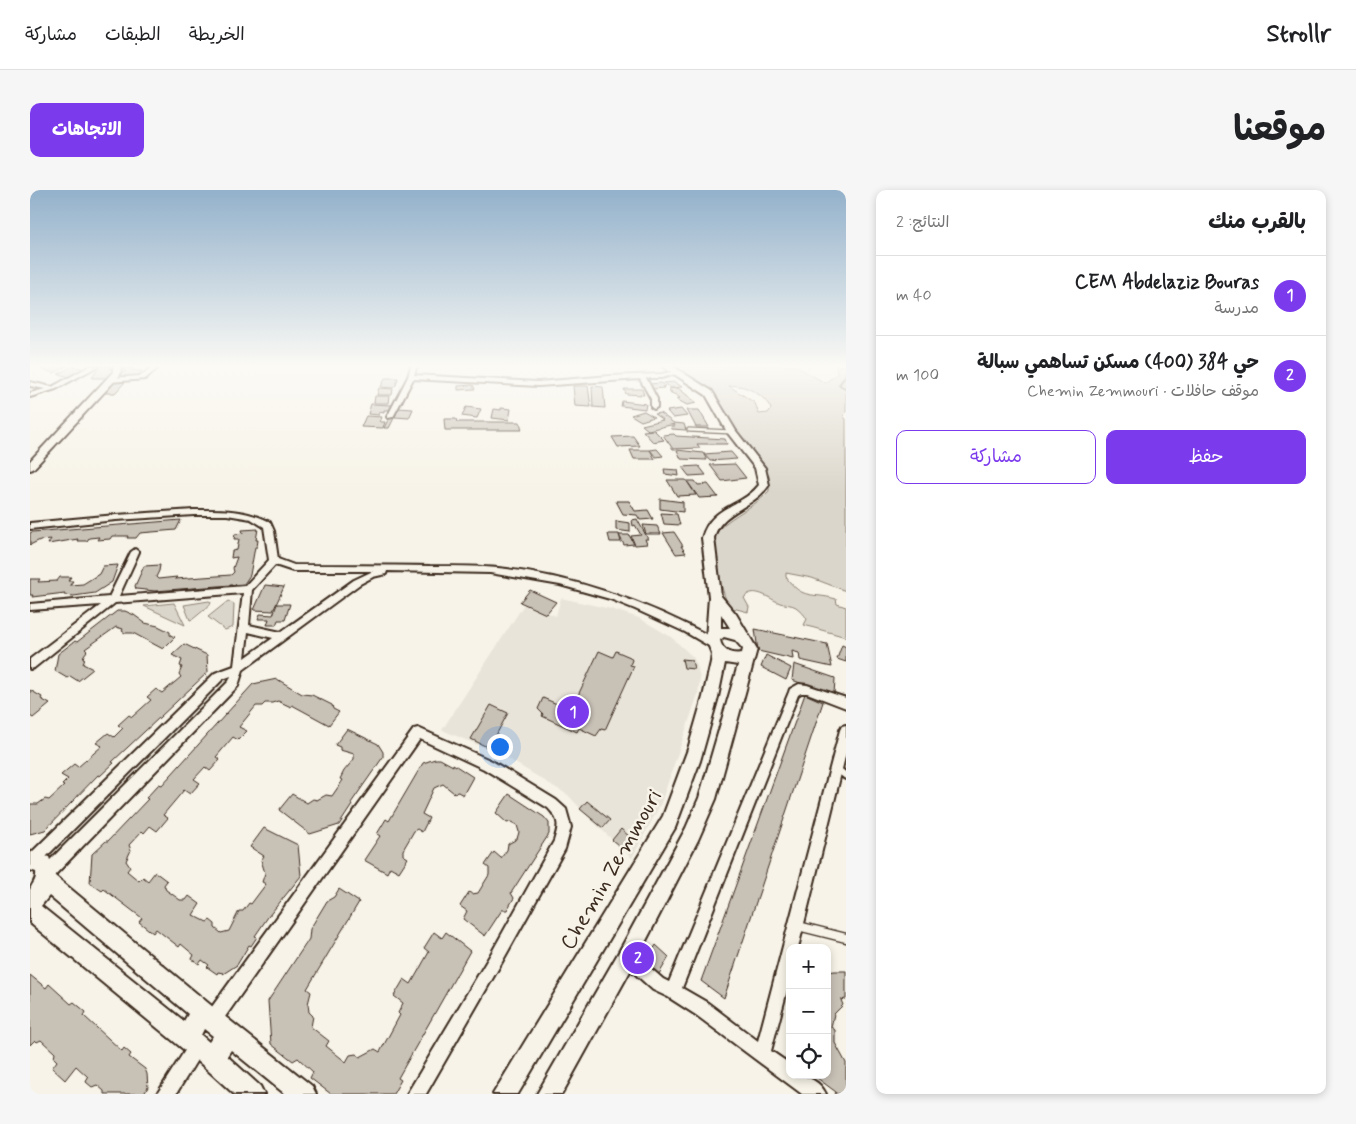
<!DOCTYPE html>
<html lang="ar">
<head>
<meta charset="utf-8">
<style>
  body { margin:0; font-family:Mynerve,"Playpen Sans Arabic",sans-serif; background:#f6f6f6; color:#202124; direction:rtl }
  .controls { position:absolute; right:15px; bottom:15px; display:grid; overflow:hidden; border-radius:10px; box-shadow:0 2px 8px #0003 }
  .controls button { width:45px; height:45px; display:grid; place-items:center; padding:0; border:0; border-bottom:1px solid #e0e0e0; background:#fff; color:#202124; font:25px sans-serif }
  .you { position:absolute; left:469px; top:556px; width:18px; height:18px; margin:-12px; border:4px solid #fff; border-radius:50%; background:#1a73e8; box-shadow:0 0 0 8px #1a73e833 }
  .badge { display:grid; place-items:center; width:32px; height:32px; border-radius:50%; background:#7c3aed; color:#fff; font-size:16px; font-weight:700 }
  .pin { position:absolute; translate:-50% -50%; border:2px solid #fff; box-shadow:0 1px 5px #0006 }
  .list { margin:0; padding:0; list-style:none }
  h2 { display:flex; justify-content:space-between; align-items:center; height:65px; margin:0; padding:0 20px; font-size:21px }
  h2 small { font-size:16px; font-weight:400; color:#757577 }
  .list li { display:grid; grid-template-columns:32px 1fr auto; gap:15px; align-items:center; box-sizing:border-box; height:80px; padding:0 20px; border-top:1px solid #e0e0e0 }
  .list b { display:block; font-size:19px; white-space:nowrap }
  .list p { margin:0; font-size:16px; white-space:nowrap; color:#757577 }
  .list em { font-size:16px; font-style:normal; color:#757577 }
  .actions { display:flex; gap:10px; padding:15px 20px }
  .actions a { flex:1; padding:11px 0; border:1px solid #7c3aed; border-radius:10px; text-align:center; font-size:18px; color:#7c3aed }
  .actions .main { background:#7c3aed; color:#fff }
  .icon { flex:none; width:28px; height:28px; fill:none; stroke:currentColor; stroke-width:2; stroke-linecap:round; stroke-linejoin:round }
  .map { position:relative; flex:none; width:816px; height:904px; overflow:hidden; direction:ltr; border-radius:10px }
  header { display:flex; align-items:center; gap:30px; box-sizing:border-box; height:70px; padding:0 25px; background:#fff; border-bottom:1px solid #e0e0e0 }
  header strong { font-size:24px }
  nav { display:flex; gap:28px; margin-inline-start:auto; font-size:18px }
  .intro { display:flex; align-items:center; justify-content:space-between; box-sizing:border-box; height:120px; padding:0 30px }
  h1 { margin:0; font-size:35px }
  .button { padding:12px 22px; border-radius:10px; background:#7c3aed; color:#fff; font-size:18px; font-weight:700 }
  main { display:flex; gap:30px; padding:0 30px }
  aside { flex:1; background:#fff; border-radius:10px; box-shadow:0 2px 8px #0003 }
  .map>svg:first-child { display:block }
</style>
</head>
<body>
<header>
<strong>Strollr</strong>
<nav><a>الخريطة</a><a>الطبقات</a><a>مشاركة</a></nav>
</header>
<div class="intro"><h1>موقعنا</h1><a class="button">الاتجاهات</a></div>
<main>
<aside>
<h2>بالقرب منك<small>النتائج: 2</small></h2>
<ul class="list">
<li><span class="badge">1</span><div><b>CEM Abdelaziz Bouras</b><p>مدرسة</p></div><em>40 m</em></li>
<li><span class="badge">2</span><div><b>حي 384 (400) مسكن تساهمي سبالة</b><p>موقف حافلات · Chemin Zemmouri</p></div><em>100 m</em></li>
</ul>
<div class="actions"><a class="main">حفظ</a><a>مشاركة</a></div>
</aside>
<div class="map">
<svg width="816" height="904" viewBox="0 0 816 904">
  <rect width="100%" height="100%" fill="#f7f3e8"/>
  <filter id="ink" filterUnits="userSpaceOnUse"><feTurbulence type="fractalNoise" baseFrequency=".02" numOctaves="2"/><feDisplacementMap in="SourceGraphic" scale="10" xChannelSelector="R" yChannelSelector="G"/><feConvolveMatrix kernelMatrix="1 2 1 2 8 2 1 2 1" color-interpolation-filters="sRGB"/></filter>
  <g filter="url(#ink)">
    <polygon fill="#e9e4d9" points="531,408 581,419 609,428 641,447 663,467 667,475 670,489 668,504 631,613 602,668 561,630 538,605 472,565 412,540 495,413 526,426"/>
    <g fill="#dbd6cb" stroke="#8b8074" fill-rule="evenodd">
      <path d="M639 176H766L795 193 807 184 806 176H816V223L813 226 816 229V401L782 388 756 383V387C773 411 782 402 806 409L807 414 816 417V447L774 435 777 429C774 424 771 421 766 417 761 414 756 415 750 413 740 409 723 395 714 408L719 417 718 422 699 417C692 402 677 351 689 339 704 324 725 317 739 301V286L680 202ZM699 196C714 193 735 205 741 219L738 223 729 224 725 213Z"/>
      <polygon points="179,411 181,412 180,415 163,429 160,430 154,415"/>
      <polygon points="198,411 204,414 203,437 195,440 178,427"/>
      <polygon points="144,413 155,435 114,416"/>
    </g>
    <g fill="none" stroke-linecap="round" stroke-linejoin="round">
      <polyline stroke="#84786c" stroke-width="2.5" points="816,185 809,195 816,199"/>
    </g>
    <g fill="#c8c1b6" stroke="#3b2a1e">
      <polygon points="18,176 37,176 24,183 11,179"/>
      <polygon points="43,176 56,179 40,187 28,184"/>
      <polygon points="70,176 81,176 79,179 84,179 78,188 62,188"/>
      <polygon points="94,178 104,178 102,180 112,181 104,189 83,189 90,182 95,182 96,180 92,180"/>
      <polygon points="355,188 368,188 366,195 363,198 351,197"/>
      <polygon points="82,192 95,192 85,203 71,203"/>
      <polygon points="645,192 652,197 641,198 634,193"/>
      <polygon points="632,193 635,196 632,197 634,198 623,199 618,194"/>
      <polygon points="443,195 445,199 428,200 428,196"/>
      <polygon points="543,196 558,196 561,217 545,216"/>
      <polygon points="562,196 573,197 575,218 563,217"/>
      <polygon points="349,198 363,199 362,205 347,205"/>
      <polygon points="648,198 667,213 657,215 646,209 650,208 646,205 639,202 642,202 638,199"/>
      <polygon points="594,199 612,199 614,205 596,204"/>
      <polygon points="345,206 359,206 358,213 344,213"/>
      <polygon points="592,211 616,214 615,219 591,216"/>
      <polygon points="341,214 362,215 360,220 354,220 354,223 349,222 349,225 338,224"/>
      <polygon points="436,217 451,219 447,228 432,226"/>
      <polygon points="368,218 383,219 379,228 365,227"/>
      <polygon points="471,218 481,219 479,230 462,228 464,219 471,220"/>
      <polygon points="651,219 657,226 643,228 637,221"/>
      <polygon points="657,220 669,220 679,237 666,237"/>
      <polygon points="614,221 624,227 611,231 601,225"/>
      <polygon points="630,223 645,234 618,240 612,235 633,230 624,224"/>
      <polygon points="336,226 352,227 350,232 355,232 353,238 331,237"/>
      <polygon points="359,228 364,228 359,238 354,238"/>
      <polygon points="414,229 426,229 427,232 490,232 492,240 415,240"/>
      <polygon points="644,233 654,234 656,240 642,239 641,236 645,236"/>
      <polygon points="624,240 634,250 623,252 613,241"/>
      <polygon points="644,244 646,246 695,249 697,254 667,254 670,258 643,259 633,245"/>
      <polygon points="603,246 610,256 588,257 582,247"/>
      <polygon points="627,259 633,266 626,267 620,260"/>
      <polygon points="600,260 620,260 625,269 604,269"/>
      <polygon points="647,260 673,263 677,270 651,269"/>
      <polygon points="701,262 707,269 680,271 674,264"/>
      <polygon points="705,274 716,288 692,291 680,275"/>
      <polygon points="669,276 676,285 659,286 652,277"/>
      <polygon points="634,279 648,280 649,286 635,284"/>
      <polygon points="637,290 656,290 666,305 647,306"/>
      <polygon points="657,291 665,291 668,295 678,294 688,307 669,308"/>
      <polygon points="630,309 653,312 653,322 630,319"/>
      <polygon points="586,311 599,311 605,321 618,320 623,329 610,330 607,325 593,324"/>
      <polygon points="631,323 647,324 650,335 634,334"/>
      <polygon points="607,329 618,349 615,349 617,354 605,355 601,346 611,345 605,335 603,336 602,330"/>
      <polygon points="151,330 146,340 110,343 106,348 97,348 98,346 82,346 80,349 67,350 69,347 59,348 57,351 47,351 48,349 18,354 21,349 10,350 0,355 0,343 2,342"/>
      <polygon points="586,331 600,333 600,342 586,340"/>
      <polygon points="613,335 627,336 631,344 616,344"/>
      <polygon points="228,339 226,350 228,350 227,357 225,357 220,385 214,394 125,401 106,399 105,396 114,376 130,375 129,381 126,387 128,389 147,387 145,389 201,385 204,382 203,378 207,367 201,368 202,361 207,360 209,349 204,349 205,344 213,343 212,340"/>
      <polygon points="644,342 653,356 651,356 656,363 646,364 633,343"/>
      <polygon points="578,344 589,344 591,352 580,352"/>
      <polygon points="589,345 599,345 604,354 594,355"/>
      <polygon points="88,375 82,392 65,403 44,406 34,405 35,403 2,407 3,405 0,405 0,389 10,389 8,392 27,391 30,387 41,387 38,391 43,391 40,395 53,394 69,384 73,376"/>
      <polygon points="235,395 254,397 243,421 224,420"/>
      <polygon points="500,400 526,412 516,424 490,412"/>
      <polygon points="247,414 260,414 255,430 248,430 246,435 237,435 239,429 228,429 230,424 243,425"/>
      <polygon points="87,421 95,421 104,425 115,433 128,436 140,442 140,445 145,447 133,459 103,443 95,443 92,441 93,439 86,437 55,459 57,461 54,465 53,468 55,469 53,474 63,479 48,491 40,486 37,488 25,481 28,464 45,451 47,452"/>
      <polygon points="725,439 797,454 802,477 770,470 769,463 762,461 763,469 728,461"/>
      <polygon points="154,454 177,465 178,482 82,572 84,573 70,586 68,585 15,640 0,644 0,614 8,614 15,609 19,610 34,596 32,595 38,589 31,585 44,574 48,577 72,556 66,553 78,543 84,547 93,538 88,535 99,525 102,527 121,510 117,507 126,499 132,503 151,487 149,484 152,477 150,476 152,470 142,465"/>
      <polygon points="812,455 816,457 816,472 807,469"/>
      <polygon points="569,461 583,467 586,461 600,467 602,470 600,475 604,476 575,540 571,539 566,546 549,538 547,542 512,526 513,524 508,519 513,508 541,520"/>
      <polygon points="736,465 761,478 756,490 731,477"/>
      <polygon points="652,469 662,470 664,479 654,478"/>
      <polygon points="764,474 805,488 804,505 762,490"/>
      <polygon points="247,489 272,504 282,505 302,515 303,519 309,522 299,535 262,515 261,517 248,511 242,513 235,513 232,516 226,516 209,537 217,541 208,550 203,547 186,567 190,570 180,581 175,577 164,589 170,593 160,604 154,600 133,625 138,628 127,641 120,636 114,643 112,641 99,655 101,660 96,671 100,677 97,681 109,691 113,687 118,691 125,682 137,691 134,695 136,700 142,704 150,710 156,710 159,706 170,714 163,725 177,732 180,730 185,734 185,738 191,743 199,741 209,721 213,721 219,713 221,714 236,694 232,692 235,683 231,670 234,666 220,657 234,638 268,655 271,686 238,727 225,746 227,747 221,756 219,755 207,775 193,784 193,783 188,782 187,784 177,777 179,775 172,770 169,774 162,769 164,765 151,754 149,757 126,739 123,743 109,732 112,728 74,699 72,701 60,693 62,664 76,651 78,651 118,609 116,608 129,594 132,595 223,494"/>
      <polygon points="0,500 12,507 11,509 20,514 3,528 0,526"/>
      <polygon points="775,504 793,512 694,808 671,791"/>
      <polygon points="461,515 478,523 459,558 441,549"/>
      <polygon points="317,539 348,554 353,562 353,567 321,613 322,615 309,635 280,644 249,620 262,604 277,613 283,609 287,610 296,605 302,606 313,590 310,589 314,581 324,569 324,564 310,560 310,557 305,555"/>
      <polygon points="405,569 410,569 423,576 423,574 443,587 433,605 428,602 424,603 413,594 404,598 392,624 399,628 392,642 387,639 384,641 373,660 373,665 378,668 369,682 360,677 357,683 334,670 350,646 347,644 356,629 359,631 393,573"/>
      <polygon points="479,604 514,627 519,633 519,644 481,703 484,708 477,720 472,720 455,746 433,729 437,721 430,716 439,702 442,704 448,703 459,685 459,678 455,675 464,662 471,668 477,660 478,654 487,649 489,642 487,635 481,632 477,633 466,623"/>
      <polygon points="557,611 580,630 573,638 550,619"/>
      <polygon points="591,639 601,648 593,659 582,650"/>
      <polygon points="309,699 329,712 277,799 281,802 278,814 279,822 283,826 281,837 299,851 296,856 316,872 320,865 326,864 330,867 345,859 350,862 370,825 368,823 373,813 364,806 374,789 381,794 399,762 394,758 404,742 412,748 416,742 440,761 368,888 371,890 363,904 301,904 280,888 283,882 268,868 263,871 241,854 238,811 279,749 280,739 297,711 304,707"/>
      <polygon points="626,755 639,767 626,789 613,777"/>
      <polygon points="805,781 816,781 816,809 811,810 813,815 804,824 801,837 805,840 805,853 816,873 816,904 805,904 806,902 783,885 797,885 797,782"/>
      <polygon points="0,785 16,798 19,794 41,814 44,812 56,822 54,826 92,861 94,858 101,864 99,867 115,879 117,884 118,897 114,904 74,904 74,901 67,895 62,897 56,892 58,887 46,876 35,890 22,878 27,871 24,868 25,863 11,850 7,852 5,850 0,855"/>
    </g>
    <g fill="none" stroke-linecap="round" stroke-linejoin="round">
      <defs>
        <polyline id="lane-far2" points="659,240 702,242"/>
        <polyline id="lane-far1" points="807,579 816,586"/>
        <polyline id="lane" points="768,736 816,748"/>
        <g id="street">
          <polygon points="60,176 68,176 26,199 0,207 0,203 15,199 0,196 0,192 22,197"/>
          <polygon points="123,176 130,176 115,189 80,192 77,190 80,188 111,186"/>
          <polygon points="381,176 387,176 384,185 508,192 579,186 631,184 646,181 649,183 631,188 616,188 627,209 627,217 624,219 621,217 621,209 610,189 508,196 383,189 363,227 358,228 357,227 378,187"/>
          <path d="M164 320C192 320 214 319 240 332L244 341 248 369 264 375C309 375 355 375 400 376 423 376 446 376 468 378 546 386 619 413 687 450L688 453 687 456H679L655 442 605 419 580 409 530 395 460 383 357 381 356 384 343 387 330 394 213 480 208 496 21 689 16 691 11 689 9 684 11 679 199 491 201 486 193 489 7 676 0 677V664L185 483 204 476 213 403 85 413 4 478 0 479V469L71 415 0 420V414L79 407 101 362 105 359 109 362 89 406 215 396 239 370 234 337 221 329 197 325H164L86 330 0 339V333L86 325ZM245 375 263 381H343L324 390 251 442 219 435 222 400ZM218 442 243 448 215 468Z"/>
          <path d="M769 494 777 495 816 508V518L777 503H771L768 505 652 798 678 813 728 851 810 540 812 536 816 535V563L768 758H760V789L741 861 760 874V885C774 885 789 889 796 904H772L666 825 638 807 623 800 592 772 589 767 592 762 597 759 602 762 633 789 639 792 759 502 760 499Z"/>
          <path d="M388 538 462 571 526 610 536 619 541 637 535 659 472 772 396 904H377L462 762 524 651C529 635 530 631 518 618L454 579 390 549 188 837 182 839 176 837 174 831 176 825 384 539Z"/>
          <polygon points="167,849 173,851 175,857 146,904 127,904 161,851"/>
        </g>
        <g id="secondary">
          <polygon points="83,176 91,176 90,185 3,279 0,280 0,271 83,182"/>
          <path d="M632 176H642L682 201 706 241 735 278 739 295C723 319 691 320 684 348L691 406 706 424 727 459 686 609 668 650 604 774 532 904H507L590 760 656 638 669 608 708 475 695 473 688 507 670 571 645 638 488 904H463L633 626 658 559 673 507 681 472 682 464 676 449 679 407 672 348C681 315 711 318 729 295L725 278 697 242 676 205ZM691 424 700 438H691ZM694 447 705 450 713 459 712 463C702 465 692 461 690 450Z"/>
          <path d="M0 662 19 667 25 686 183 817 282 896 286 904H255L201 860 197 866 230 896 234 904H204L170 873 0 733C0 723 0 709 0 700 2 693 7 691 6 682L0 680ZM19 706 158 824 154 831 11 716ZM174 839 183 846 179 852 171 845Z"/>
        </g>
      </defs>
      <use href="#lane-far2" stroke="#3b2a1e" stroke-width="5.5"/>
      <use href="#lane-far1" stroke="#3b2a1e" stroke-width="10"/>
      <use href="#lane" stroke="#3b2a1e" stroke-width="11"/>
      <use href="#street" stroke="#3b2a1e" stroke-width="4"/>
      <use href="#secondary" stroke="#3b2a1e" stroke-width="4"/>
      <use href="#lane-far2" stroke="#f7f3e8" stroke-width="3"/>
      <use href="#lane-far1" stroke="#f7f3e8" stroke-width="6"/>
      <use href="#lane" stroke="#f7f3e8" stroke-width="8"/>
      <use href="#street" fill="#f7f3e8" fill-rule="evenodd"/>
      <use href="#secondary" fill="#f7f3e8" fill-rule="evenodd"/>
    </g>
  </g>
  <linearGradient id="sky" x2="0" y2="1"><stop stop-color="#93b1cb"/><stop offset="0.58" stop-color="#fbfaf5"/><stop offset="1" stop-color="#fbfaf5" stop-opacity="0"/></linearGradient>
  <rect width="816" height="303" fill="url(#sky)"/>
  <g text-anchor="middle" stroke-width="5" stroke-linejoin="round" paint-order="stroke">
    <g font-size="22" fill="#3b2a1e" stroke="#f7f3e8">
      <text transform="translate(580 679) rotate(-60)" y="8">Chemin Zemmouri</text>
    </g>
  </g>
</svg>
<div class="controls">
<button>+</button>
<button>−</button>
<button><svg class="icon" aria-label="locate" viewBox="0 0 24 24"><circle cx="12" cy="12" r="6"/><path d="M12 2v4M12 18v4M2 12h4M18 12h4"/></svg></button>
</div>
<div class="you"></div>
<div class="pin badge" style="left:543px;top:522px">1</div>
<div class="pin badge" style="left:608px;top:768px">2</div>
</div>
</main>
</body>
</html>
